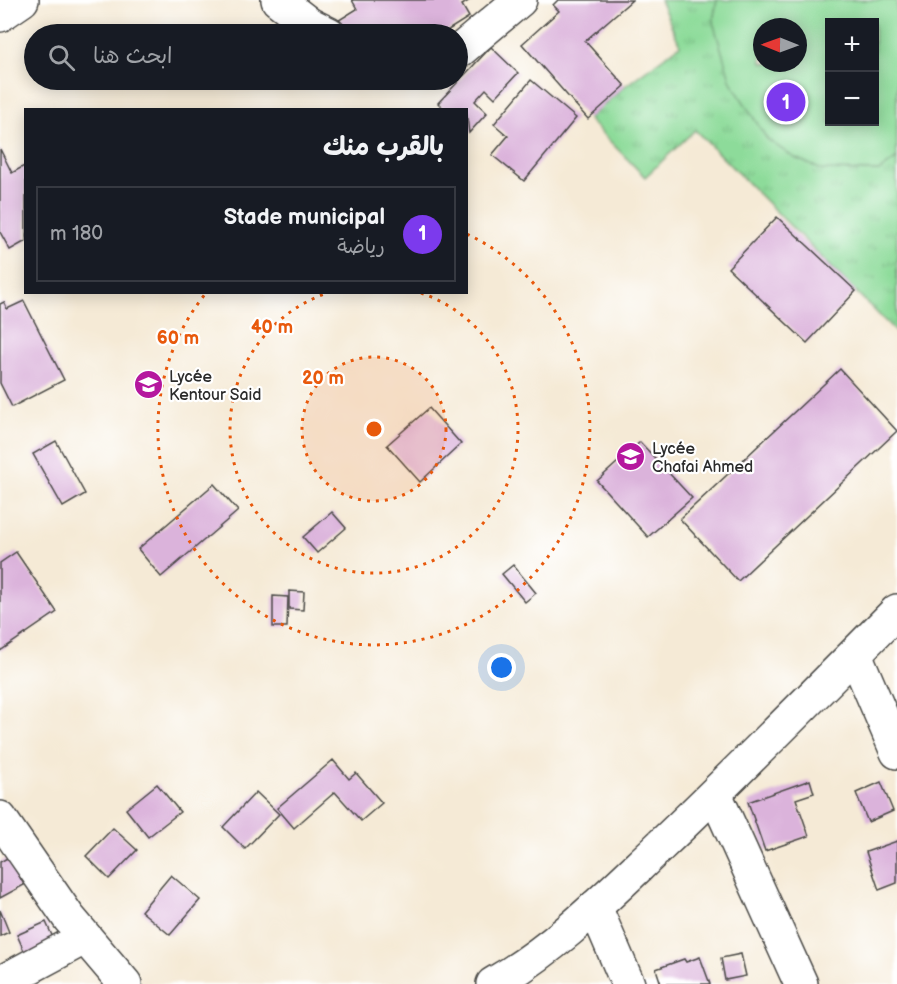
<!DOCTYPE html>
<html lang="ar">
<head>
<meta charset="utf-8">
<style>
  body { margin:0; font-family:"Balsamiq Sans","Playpen Sans Arabic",sans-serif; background:#242831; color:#f1f3f6; direction:rtl }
  .controls { position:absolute; right:18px; top:18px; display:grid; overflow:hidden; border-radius:0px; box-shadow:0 3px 15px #0003 }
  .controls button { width:54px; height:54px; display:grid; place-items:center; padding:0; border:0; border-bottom:2px solid #363941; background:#171b24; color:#f1f3f6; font:30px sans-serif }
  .compass { position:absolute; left:753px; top:18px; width:54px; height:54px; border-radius:50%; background:#171b24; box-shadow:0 3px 15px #0003; rotate:271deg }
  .you { position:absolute; left:502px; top:668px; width:21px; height:21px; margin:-15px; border:4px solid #fff; border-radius:50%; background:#1a73e8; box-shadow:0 0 0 9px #1a73e833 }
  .badge { display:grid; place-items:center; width:39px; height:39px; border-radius:50%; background:#7c3aed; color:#fff; font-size:20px; font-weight:700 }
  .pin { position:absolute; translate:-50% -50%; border:3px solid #fff; box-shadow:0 2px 6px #0006 }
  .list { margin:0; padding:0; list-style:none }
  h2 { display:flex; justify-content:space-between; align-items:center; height:78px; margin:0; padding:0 24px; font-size:26px }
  h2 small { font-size:20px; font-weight:400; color:#9ea1a6 }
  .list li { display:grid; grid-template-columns:39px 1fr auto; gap:18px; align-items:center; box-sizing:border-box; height:96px; margin:0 12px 12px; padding:0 12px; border:2px solid #363941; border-radius:0px }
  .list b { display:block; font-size:22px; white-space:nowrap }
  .list p { margin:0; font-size:20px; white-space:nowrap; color:#9ea1a6 }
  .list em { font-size:20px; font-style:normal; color:#9ea1a6 }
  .icon { flex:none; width:33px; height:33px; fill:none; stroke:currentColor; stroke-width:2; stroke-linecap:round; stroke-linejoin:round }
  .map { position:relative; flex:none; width:897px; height:984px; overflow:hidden; direction:ltr }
  .search { position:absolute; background:#171b24; box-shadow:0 3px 15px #0003; left:24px; top:24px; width:444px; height:66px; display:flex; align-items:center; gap:15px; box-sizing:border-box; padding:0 21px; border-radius:33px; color:#9ea1a6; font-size:22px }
  .panel { position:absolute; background:#171b24; box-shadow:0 3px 15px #0003; left:24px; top:108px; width:444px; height:186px; border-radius:0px; direction:rtl }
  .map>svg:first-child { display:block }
</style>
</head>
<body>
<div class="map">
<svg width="897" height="984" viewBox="0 0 897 984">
  <defs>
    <pattern id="grass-tufts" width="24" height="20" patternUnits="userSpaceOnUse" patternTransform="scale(1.5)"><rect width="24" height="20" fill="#8ddb9a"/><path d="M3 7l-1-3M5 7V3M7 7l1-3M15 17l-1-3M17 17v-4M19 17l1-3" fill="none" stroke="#7abc85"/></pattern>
  </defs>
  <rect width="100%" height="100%" fill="#fff"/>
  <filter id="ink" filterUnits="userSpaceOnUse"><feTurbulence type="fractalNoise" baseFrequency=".0167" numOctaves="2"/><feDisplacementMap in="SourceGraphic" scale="12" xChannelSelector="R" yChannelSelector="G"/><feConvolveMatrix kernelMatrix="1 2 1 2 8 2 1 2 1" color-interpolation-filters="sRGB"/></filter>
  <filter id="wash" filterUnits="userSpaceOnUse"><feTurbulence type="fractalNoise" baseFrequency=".008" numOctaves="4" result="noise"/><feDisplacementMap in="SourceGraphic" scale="24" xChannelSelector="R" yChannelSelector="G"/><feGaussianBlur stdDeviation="1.35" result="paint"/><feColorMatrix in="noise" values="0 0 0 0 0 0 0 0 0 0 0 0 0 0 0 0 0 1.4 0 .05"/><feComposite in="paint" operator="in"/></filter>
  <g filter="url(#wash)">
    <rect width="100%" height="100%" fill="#f5ead6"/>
    <polygon fill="url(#grass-tufts)" stroke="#5c8362" stroke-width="1.5" points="660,0 717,0 713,22 822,170 879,171 897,158 897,333 695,130 645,177 588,119 625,86 680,45"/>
    <path fill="#8ddb9a" stroke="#5c8362" stroke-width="1.5" fill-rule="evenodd" d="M717 0H897V158L879 171 822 170 793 157 767 139 731 82 713 22ZM830 22H874V122H830ZM762 27H798V63H762Z"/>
    <g id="blocks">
      <g fill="#dbb3db">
        <polygon points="352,0 470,0 462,5 469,17 442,34 361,34 359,30 352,34 343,34 336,22 357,9"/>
        <polygon points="558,0 632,0 585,41 625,86 588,119 522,44 559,11 553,5"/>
        <polygon points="491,47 518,73 495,98 486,89 475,101 487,113 469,133 466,110 445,110 438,103"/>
        <polygon points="531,80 576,118 524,181 492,155 508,136 494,124"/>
        <polygon points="0,149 12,173 26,165 26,241 10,250 0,232"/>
        <polygon points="777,217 856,291 807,343 728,268"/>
        <polygon points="24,301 64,380 12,407 0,383 0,304 4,302 7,309"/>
        <polygon points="840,369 897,431 738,581 680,519"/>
        <polygon points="429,408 461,444 420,482 387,445"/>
        <polygon points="56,441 85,494 63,507 33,454"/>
        <polygon points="640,442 692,498 648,537 597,481"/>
        <polygon points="214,484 238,511 161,577 138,549"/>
        <polygon points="332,512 346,528 317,553 303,537"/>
        <polygon points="16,552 57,612 0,651 0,563"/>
        <polygon points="513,565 536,593 525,602 502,574"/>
        <polygon points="289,591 304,592 303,610 289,609"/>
        <polygon points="273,596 288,597 287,627 273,627"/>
        <polygon points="333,760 349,779 356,773 382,803 361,821 335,792 294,828 277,808"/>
        <polygon points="810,780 814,793 796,799 809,836 765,851 748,802"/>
        <polygon points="881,782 893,811 868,822 856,793"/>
        <polygon points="157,784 180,812 148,837 126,809"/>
        <polygon points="256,792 279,814 245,849 223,827"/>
        <polygon points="113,828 137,850 109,879 86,856"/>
        <polygon points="897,841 897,883 879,890 866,852"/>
        <polygon points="9,857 24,885 0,898 0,862"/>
        <polygon points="171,875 200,900 170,935 141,911"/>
        <polygon points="0,910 9,932 0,936"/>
        <polygon points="46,922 58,949 29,962 17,935"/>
        <polygon points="741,954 746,976 725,980 721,958"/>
        <polygon points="700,957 710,984 661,984 656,969 684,959 686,962"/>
      </g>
    </g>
  </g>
  <g filter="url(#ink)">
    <use href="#blocks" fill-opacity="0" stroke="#494845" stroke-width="1.5"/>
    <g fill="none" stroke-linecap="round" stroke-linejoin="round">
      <defs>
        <g id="minor">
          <polyline points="278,0 309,24 329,34"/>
          <polyline points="458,52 520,0"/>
          <polyline points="855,654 897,752"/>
          <polyline points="715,794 801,984"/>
          <polyline points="0,818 69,918 125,984"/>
          <polyline points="595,907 628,984"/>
          <polyline points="0,983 84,938"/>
          <path d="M493 984C555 949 606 897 658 848 739 771 818 691 897 611"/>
        </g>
        <polyline id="major" points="0,15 22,0"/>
      </defs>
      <use href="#minor" stroke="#494845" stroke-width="36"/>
      <use href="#major" stroke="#494845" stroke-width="36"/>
      <use href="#minor" stroke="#fff" stroke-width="33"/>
      <use href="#major" stroke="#fff" stroke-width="33"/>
    </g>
  </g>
  <circle cx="374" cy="429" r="72" fill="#e8590c" fill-opacity=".12"/>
  <g fill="none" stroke="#e8590c" stroke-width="3" stroke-dasharray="3 6">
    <circle cx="374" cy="429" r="72"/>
    <path d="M421 293A144 144 0 1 1 327 293"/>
    <path d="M467 234A216 216 0 1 1 206 293"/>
  </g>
  <defs>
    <symbol id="school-disc" viewBox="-11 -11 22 22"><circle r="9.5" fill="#b5179e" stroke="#fff"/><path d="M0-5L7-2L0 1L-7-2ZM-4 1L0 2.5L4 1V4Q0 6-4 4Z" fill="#fff"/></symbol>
  </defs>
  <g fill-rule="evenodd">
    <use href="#school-disc" x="132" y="368" width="33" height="33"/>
    <use href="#school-disc" x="614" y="440" width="33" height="33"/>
  </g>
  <g text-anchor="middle" stroke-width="4.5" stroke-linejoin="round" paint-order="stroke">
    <g font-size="16" fill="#2b2b2b" stroke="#fff" text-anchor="start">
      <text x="169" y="382">Lycée<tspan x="169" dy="18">Kentour Said</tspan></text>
      <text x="652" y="454">Lycée<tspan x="652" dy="18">Chafai Ahmed</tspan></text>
    </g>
  </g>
  <circle cx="374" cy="429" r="9" fill="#e8590c" stroke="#fff" stroke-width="3"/>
  <g font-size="18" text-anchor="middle" font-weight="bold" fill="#e8590c" stroke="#fff" stroke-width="4.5" stroke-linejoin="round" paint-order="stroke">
    <text x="272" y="333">40 m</text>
    <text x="178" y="344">60 m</text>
    <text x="323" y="384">20 m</text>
  </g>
</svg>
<div class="controls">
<button>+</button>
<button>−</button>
</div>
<svg class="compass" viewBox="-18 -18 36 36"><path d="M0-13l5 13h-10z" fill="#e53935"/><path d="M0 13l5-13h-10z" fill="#9ea1a6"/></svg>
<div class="you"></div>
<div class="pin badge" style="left:786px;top:102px">1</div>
<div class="search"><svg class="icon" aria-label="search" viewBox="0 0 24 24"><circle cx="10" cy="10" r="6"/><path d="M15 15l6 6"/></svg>ابحث هنا</div>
<section class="panel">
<h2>بالقرب منك<small></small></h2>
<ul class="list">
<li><span class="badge">1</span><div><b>Stade municipal</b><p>رياضة</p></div><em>180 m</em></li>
</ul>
</section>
</div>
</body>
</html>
